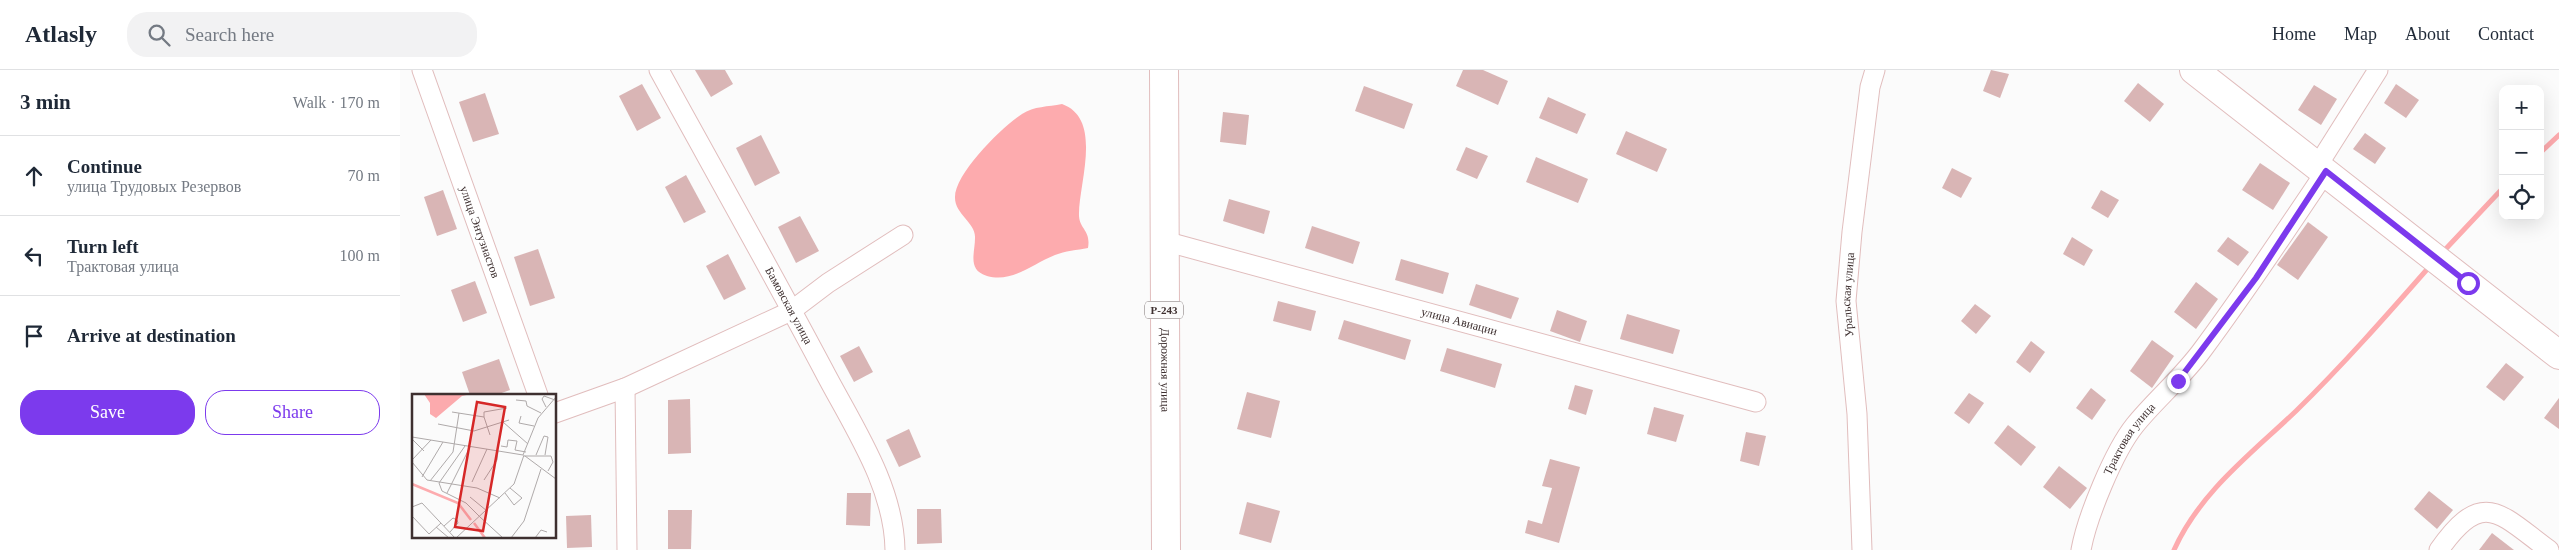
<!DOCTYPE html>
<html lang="en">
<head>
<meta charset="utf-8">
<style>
  body { margin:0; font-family:"Times New Roman",serif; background:#f2f2f3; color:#1f2937 }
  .controls { position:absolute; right:15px; top:15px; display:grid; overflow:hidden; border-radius:10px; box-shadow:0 5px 20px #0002 }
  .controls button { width:45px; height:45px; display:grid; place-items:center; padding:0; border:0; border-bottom:1px solid #e0e1e3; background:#fff; color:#1f2937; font:25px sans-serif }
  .stop { position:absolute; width:15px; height:15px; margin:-11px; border:4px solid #7c3aed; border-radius:50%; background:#fff }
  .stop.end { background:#7c3aed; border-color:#fff; box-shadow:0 1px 5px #0008 }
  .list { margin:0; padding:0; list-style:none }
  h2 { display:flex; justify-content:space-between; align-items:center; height:65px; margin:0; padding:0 20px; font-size:21px }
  h2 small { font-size:16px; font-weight:400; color:#747a83 }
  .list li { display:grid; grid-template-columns:32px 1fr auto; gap:15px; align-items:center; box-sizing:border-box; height:80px; padding:0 20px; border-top:1px solid #e0e1e3 }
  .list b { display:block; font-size:19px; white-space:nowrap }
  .list p { margin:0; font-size:16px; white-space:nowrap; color:#747a83 }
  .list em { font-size:16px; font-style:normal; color:#747a83 }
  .actions { display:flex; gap:10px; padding:15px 20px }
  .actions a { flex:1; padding:11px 0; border:1px solid #7c3aed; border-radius:20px; text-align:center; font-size:18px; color:#7c3aed }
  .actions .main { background:#7c3aed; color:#fff }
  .icon { flex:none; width:28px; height:28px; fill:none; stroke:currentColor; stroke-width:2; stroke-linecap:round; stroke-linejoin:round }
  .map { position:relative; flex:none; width:2159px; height:480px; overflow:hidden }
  header { display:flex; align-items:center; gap:30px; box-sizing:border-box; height:70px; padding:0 25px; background:#fff; border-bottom:1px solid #e0e1e3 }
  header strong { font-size:24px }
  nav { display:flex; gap:28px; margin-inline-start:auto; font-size:18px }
  .search { width:350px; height:45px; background:#f2f2f3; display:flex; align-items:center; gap:12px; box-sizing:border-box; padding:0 18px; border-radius:20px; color:#747a83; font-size:19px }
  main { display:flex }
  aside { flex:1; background:#fff }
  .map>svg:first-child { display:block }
</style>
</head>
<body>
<header>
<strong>Atlasly</strong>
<div class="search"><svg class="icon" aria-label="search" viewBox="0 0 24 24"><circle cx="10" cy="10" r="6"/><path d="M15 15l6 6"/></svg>Search here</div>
<nav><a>Home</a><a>Map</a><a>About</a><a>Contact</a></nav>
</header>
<main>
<aside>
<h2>3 min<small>Walk · 170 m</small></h2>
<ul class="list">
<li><svg class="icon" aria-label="ahead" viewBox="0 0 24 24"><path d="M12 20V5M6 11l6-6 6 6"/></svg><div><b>Continue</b><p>улица Трудовых Резервов</p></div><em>70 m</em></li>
<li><svg class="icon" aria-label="left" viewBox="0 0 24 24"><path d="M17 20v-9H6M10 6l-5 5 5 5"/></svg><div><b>Turn left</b><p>Трактовая улица</p></div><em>100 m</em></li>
<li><svg class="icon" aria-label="arrive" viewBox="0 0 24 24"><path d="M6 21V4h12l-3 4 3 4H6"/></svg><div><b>Arrive at destination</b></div></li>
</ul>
<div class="actions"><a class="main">Save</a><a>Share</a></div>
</aside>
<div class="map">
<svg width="2159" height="480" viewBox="0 0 2159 480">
  <rect width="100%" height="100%" fill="#fbfbfb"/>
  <path fill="#fdabae" d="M662 34C704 49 678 115 679 146 680 160 691 160 688 178 677 180 665 181 655 185 632 194 613 213 587 206 567 200 575 183 575 168 576 153 555 144 555 128 554 104 602 57 622 44 634 36 648 37 662 34Z"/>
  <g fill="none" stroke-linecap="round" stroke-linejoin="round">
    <g stroke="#fdabae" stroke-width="5">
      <polyline points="2140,83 2159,65"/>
      <polyline points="2041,184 2103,118"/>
      <path d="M1774 480C1800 422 1851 384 1896 341 1943 295 1987 245 2030 196"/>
    </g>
  </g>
  <g fill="#d9b5b5">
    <polygon points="295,0 325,0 333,14 311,27"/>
    <polygon points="1063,0 1083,0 1108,11 1098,35 1056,16"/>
    <polygon points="1591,0 1609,4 1600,28 1583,21"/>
    <polygon points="1738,13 1764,34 1750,52 1724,31"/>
    <polygon points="242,14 261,48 237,61 219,26"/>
    <polygon points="1996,14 2019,30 2006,48 1984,33"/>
    <polygon points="1914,15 1937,29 1921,55 1898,40"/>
    <polygon points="964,16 1013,34 1004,59 955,41"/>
    <polygon points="85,23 99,64 73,72 59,32"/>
    <polygon points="1148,27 1186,44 1177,64 1139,48"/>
    <polygon points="823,42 849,45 846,75 820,72"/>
    <polygon points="1226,61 1267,79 1257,102 1216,84"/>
    <polygon points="1965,63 1986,78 1975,94 1953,79"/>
    <polygon points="361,65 380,103 355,116 336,78"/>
    <polygon points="1066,77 1088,86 1077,109 1056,100"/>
    <polygon points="1136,87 1188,109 1178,133 1126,112"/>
    <polygon points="1860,93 1890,113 1873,140 1842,120"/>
    <polygon points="1552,98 1572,108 1561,128 1542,118"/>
    <polygon points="286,105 306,142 284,153 265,117"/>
    <polygon points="43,120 57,159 37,166 24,127"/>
    <polygon points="1701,120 1719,130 1708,148 1691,138"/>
    <polygon points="829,129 870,141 864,164 823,151"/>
    <polygon points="400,146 419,181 396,193 378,157"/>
    <polygon points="1908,152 1928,167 1898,210 1877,195"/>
    <polygon points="912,156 960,172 953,194 905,178"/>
    <polygon points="1672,167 1693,180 1684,196 1663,184"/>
    <polygon points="1828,167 1849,182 1838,196 1817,181"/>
    <polygon points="138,179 155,228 130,236 114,187"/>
    <polygon points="328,184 346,219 324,230 306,196"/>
    <polygon points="1001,189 1049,203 1043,224 995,210"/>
    <polygon points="75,211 87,243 63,252 51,220"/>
    <polygon points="1796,212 1818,229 1796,259 1774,242"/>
    <polygon points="1076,214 1119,228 1111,249 1069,235"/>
    <polygon points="878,231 916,241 911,261 873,251"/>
    <polygon points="1575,234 1591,246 1576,264 1561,251"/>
    <polygon points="1157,240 1187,251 1180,272 1150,261"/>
    <polygon points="1227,244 1280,260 1273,284 1220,269"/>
    <polygon points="944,250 1011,270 1005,290 938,269"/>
    <polygon points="1752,270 1774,286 1752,318 1730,301"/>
    <polygon points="1631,271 1645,282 1630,303 1616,292"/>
    <polygon points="459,276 473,302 454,312 440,286"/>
    <polygon points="1047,278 1102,294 1095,318 1040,301"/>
    <polygon points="99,289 110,320 96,325 70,325 62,302"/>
    <polygon points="2106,293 2124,307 2104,331 2086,317"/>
    <polygon points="1175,315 1193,320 1186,345 1168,339"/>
    <polygon points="1691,318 1706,330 1692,350 1676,338"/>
    <polygon points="847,322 880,331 871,368 837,359"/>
    <polygon points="1569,323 1584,333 1569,354 1554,343"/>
    <polygon points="2159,328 2159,359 2144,348"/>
    <polygon points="290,329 291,383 268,384 268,330"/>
    <polygon points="1254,337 1284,345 1276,372 1247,364"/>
    <polygon points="1608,355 1636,377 1621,396 1594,373"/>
    <polygon points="509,359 521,387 499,397 486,370"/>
    <polygon points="1346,362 1366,366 1359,396 1340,391"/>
    <polygon points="1150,389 1180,397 1159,473 1125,463 1128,450 1142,454 1152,418 1142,416"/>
    <polygon points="1659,396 1687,418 1670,439 1643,417"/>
    <polygon points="2029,421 2053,440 2037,459 2014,439"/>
    <polygon points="447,423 471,423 470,456 446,455"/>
    <polygon points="847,432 880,441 871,473 839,464"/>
    <polygon points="517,439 541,439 542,473 517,474"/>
    <polygon points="268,440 292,440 291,479 268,479"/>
    <polygon points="191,445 192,477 167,478 166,446"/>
    <polygon points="2092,463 2114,480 2079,480"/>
  </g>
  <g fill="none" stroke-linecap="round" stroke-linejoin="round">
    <defs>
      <g id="minor">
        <path id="s1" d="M22 0 138 325"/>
        <path id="s2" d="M259 0C314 100 370 199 423 299 452 355 494 415 495 480"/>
        <polyline points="1918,95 1978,0"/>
        <path id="s3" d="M764 171 1356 332"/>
        <polyline points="225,318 391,241 428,213 503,165"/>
        <polyline points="155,343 225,318 227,480"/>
        <path id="s4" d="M1462 480 1457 344 1446 231 1452 162 1470 17 1475 0"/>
        <path id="s5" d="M1681 480C1687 447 1714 381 1735 355 1756 329 1782 308 1803 279 1846 221 1886 161 1926 101"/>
        <path d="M2039 480C2083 417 2100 444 2149 480"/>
      </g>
      <polyline id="secondary" points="1794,0 2159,285"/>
      <g id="trunk">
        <path id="s6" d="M764 0 766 480"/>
      </g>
    </defs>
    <use href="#minor" stroke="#e1bdbd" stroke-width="21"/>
    <use href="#secondary" stroke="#e1bdbd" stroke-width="30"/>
    <use href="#trunk" stroke="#e1bdbd" stroke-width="30"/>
    <use href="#minor" stroke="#fff" stroke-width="19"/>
    <use href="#secondary" stroke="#fff" stroke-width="28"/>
    <use href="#trunk" stroke="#fff" stroke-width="28"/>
  </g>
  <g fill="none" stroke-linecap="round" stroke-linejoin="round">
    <polyline stroke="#7c3aed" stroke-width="6" points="1778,311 1856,208 1926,101 2068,213"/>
  </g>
  <g text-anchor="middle" stroke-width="4" stroke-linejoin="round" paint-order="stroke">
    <rect fill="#fbfbfb" stroke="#776d6d" stroke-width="1" x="745" y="231.5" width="38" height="17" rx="4"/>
    <g font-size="11" font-weight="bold" fill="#3e3030">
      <text x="764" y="244">Р-243</text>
    </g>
    <g font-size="12" fill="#3e3030" stroke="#fbfbfb">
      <text dy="4" stroke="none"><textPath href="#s1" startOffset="172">улица Энтузиастов</textPath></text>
      <text dy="4" stroke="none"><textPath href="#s4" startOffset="256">Уральская улица</textPath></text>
      <text dy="4" stroke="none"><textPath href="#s2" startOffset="269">Бамовская улица</textPath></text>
      <text dy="4" stroke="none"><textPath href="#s3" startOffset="306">улица Авиации</textPath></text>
      <text dy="4" stroke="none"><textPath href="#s6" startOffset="300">Дорожная улица</textPath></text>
      <text dy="4" stroke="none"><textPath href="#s5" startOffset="122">Трактовая улица</textPath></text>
    </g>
  </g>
  <g transform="translate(12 324)">
    <rect width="144" height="144" fill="#fbfbfb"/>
    <path d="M12 0H59L50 2 24 24 18 20V9Z" fill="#fcaaad"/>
    <path fill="none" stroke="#fdabae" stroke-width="2.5" d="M0 90 46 109 59 126M62 129 73 144"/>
    <path fill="none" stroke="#afaaaa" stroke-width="1" d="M104 6 114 7 115 12 129 19M134 13 130 5 132 2 143 6M40 18 72 23V18L95 14M109 22 107 29 122 32M72 23 78 41M91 28 116 50M26 30 62 37 97 26M0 43 111 61 126 24 144 3M0 45 12 57M53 52 27 89 30 97 54 109 68 123M89 52 95 53 96 46 105 47 103 56 114 58M124 61 132 42 136 43 133 61M112 62H139L141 68 136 77M113 62 144 85M0 66 19 46M0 68 15 86 65 94 88 104M10 83 31 48M72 86 85 66 86 57M18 87 41 58 47 19M60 88 75 55M35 99 58 53M93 99 102 111 110 104 98 94M58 103 75 117M0 113 10 109 43 144M0 122 17 140 29 129M68 123 91 144M32 132 41 124 45 126 46 129 38 138M24 133 37 144M44 144 102 90 112 61M99 144 112 127 129 75M123 144 129 136 135 138"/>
    <path fill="#d62828" fill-opacity="0.15" stroke="#d62828" stroke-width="2.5" d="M65 8 93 13 71 137 43 133Z"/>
    <rect width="144" height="144" fill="none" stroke="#3e3030" stroke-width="2.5"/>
  </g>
</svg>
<div class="controls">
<button>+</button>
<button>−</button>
<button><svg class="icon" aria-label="locate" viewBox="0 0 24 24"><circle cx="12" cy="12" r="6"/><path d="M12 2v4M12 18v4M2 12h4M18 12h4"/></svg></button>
</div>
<div class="stop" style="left:2068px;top:213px"></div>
<div class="stop end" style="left:1778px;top:311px"></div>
</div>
</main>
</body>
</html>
